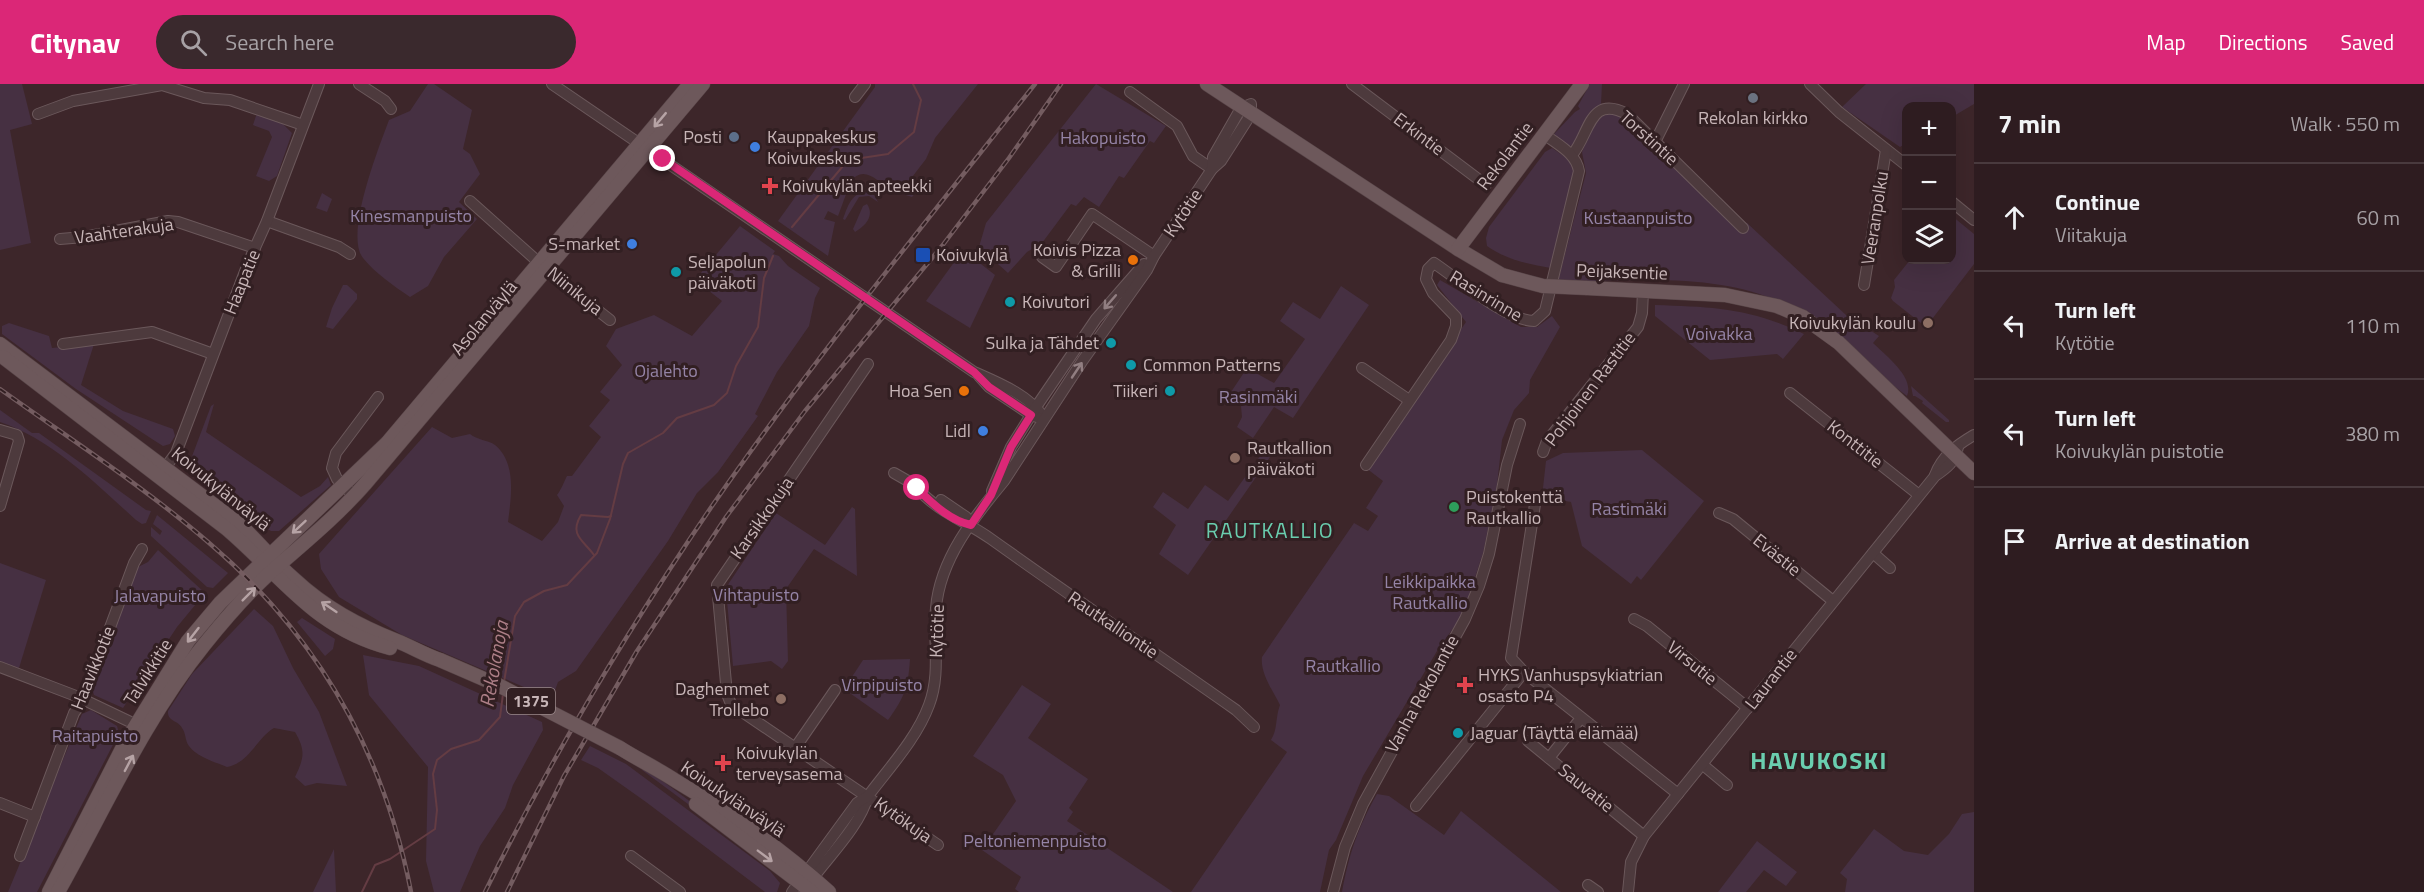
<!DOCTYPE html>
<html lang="en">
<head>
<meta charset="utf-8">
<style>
  body { margin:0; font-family:"Titillium Web",sans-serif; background:#3a292d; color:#f1f3f6 }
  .controls { position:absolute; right:18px; top:18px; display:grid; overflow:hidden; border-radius:12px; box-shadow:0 6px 24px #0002 }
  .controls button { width:54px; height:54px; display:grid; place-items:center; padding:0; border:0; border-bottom:2px solid #493a3e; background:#2e1c20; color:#f1f3f6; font:30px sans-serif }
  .stop { position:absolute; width:18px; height:18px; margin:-14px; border:4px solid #db2777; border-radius:50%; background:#fff }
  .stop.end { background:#db2777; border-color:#fff; box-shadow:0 2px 6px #0008 }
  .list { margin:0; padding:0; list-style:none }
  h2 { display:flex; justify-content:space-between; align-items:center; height:78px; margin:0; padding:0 24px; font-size:26px }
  h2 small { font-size:20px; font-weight:400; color:#a7a1a5 }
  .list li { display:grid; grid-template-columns:39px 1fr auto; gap:18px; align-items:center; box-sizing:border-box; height:108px; padding:0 24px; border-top:2px solid #493a3e }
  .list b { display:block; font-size:22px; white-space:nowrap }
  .list p { margin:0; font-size:20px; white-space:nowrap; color:#a7a1a5 }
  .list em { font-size:20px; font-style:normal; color:#a7a1a5 }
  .icon { flex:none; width:33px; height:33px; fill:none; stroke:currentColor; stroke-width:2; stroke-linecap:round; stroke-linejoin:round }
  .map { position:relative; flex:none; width:1974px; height:808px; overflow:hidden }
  header { display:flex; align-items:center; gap:36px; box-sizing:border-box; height:84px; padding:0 30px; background:#db2777; color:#fff }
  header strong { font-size:28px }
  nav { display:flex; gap:33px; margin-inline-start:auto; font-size:21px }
  .search { width:420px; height:54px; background:#3a292d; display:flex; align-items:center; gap:15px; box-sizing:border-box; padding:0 21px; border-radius:33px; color:#a7a1a5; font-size:22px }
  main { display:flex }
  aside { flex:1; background:#2e1c20 }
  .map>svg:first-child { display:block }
</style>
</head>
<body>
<header>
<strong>Citynav</strong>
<div class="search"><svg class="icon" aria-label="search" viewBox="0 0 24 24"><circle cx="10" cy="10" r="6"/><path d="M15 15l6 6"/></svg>Search here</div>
<nav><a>Map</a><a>Directions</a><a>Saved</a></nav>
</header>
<main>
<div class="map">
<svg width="1974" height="808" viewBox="0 0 1974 808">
  <rect width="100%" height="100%" fill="#3d262a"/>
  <g fill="#463042">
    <polygon points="0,0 22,0 32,40 10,46 31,159 0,166"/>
    <path d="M428 0H434L472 26 463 65 470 70 480 90 459 118 477 135 444 173 428 202 410 213C394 202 375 189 363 174 344 151 379 63 389 36L410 27Z"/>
    <path d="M875 0H978L935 54 926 75 909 97 919 105 912 113C906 111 899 109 894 106 874 97 863 76 846 104L848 105 838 132 828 127 824 135 835 138 828 172 778 137 875 3Z"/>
    <polygon points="1096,0 1166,42 1154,59 1150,57 1124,94 1119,92 1099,123 1084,113 1076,122 1071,120 1042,159 1027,168 1008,189 979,163 986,139"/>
    <polygon points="1590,0 1602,0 1601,20 1590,28 1575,61 1569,62 1554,50 1575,28 1580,25 1578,22"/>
    <polygon points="1866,0 1974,0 1974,20 1952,33 1952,22 1906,22 1906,59 1900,63 1842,23"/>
    <polygon points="257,29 281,38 292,49 277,92 269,97 256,92 272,53 269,47 253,41"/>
    <path d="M1610 29 1621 31 1741 145 1747 139 1846 231 1879 252 1873 259C1885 271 1915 293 1907 312L1784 219C1764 211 1743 204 1721 201 1669 192 1611 198 1558 197L1586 89 1582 68 1595 36Z"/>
    <path d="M1552 64 1571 77 1575 87 1551 184C1528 180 1507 176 1487 162L1486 154 1489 143 1545 68Z"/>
    <path d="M867 108 874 111 878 118 869 112 859 113 845 136 843 135C848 122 851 109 867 108Z"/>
    <polygon points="322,109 332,115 327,128 316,124"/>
    <path d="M867 120C875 132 865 142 855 148L853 145 863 122Z"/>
    <polygon points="1952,132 1974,150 1974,180 1926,243 1893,217 1891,214 1895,203 1894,196 1910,176 1952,176"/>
    <path d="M740 142 775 167 773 170 779 172 788 182 820 204 815 214 809 242 777 288 755 330 758 332 718 388 697 409 668 457 576 587 558 598 552 615 402 551 339 513 321 485 319 470 432 343 452 354 470 350C477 356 488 356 495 361 517 379 511 414 508 438L542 457 558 438 564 422 557 411C561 406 564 398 567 392H572L601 353 589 342 610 316 600 308 622 281 606 262 616 245 654 231 692 252 722 217 695 196Z"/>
    <polygon points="963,166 995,191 970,244 926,217"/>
    <path d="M1440 196 1521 243H1537L1552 232 1560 243 1530 296 1529 309 1514 326 1502 356 1497 401 1483 469 1470 509 1459 536 1437 567 1363 692 1336 756 1329 766 1320 808H1191L1287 668 1271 656C1278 645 1275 634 1280 621 1273 607 1260 589 1262 573L1354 439 1368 447 1378 432 1366 424 1383 397 1366 384 1466 238 1437 201Z"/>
    <polygon points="343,201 347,201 357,210 357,215 333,245 326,243 332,224"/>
    <polygon points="1341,202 1369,221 1293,334 1274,323 1253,354 1237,343 1242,333 1241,322 1225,317 1247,284 1274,299 1305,255 1280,237 1293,218 1320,235"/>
    <path d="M1655 221C1714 223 1750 224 1804 250L1783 275 1777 270 1710 276 1655 232Z"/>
    <polygon points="9,239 49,252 52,264 94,260 81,301 123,327 173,345 175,352 170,360 163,362 152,355 76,305 2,250 2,242"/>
    <polygon points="1911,302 1949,336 1949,338 1946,338 1922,319 1923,317 1915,312 1913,312"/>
    <polygon points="214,320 206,348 301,413 320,402 328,393 331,401 279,447 271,447 264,443 191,380 191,375 211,322"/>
    <path d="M0 326 32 349H39L146 426 151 427 146 439 142 440 136 436C95 399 53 356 0 338Z"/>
    <polygon points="1642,366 1704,417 1641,496 1637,492 1631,500 1582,462 1571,418 1542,413 1546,377 1563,369"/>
    <polygon points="1263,368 1270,373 1188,491 1159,470 1176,441 1153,423 1163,408 1188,425 1205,401 1228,417"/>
    <polygon points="852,423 855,425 857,492 814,465 786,505 788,577 782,585 771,577 733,582 726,506 729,499 776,429 825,461"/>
    <polygon points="157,431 228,489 213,504 207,503 151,452 151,443 160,451 162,447 153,440"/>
    <polygon points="158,466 205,509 177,543 123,624 94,611 92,604 136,484 148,478"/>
    <polygon points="0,479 46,496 19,584 0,578"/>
    <path d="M254 525 273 542 293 584 319 628 347 702 317 699 305 702 295 693C304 674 306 667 295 648L274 644C257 654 249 679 227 683 215 678 197 673 189 662 185 657 186 649 182 644 178 636 167 638 168 627L192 590Z"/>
    <polygon points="302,534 335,555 333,565 325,572 297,538"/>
    <polygon points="363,571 419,582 542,638 543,646 513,701 505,724 480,762 460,808 434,808 426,777 428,683 369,611"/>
    <path d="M910 575C908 604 905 612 888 636L844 605 863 576Z"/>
    <polygon points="1022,601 1051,620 1028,654 1088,695 1069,724 1073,728 1067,737 1173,808 1019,808 1015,805 1021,793 982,766 1016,717 1003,691 973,672"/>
    <polygon points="91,626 117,642 119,649 37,808 8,808 82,630"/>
    <polygon points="590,662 626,680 770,787 780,799 777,808 765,808 646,718 598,684 581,676"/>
    <polygon points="643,684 649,687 780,784 738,757 642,686"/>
    <path d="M1377 710 1389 712 1444 751 1461 727 1561 808H1342C1349 770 1358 743 1377 710Z"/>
    <polygon points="1974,728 1974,808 1845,808 1847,795 1840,789 1874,745 1904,767 1928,771 1949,750 1962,730"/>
    <polygon points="1757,757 1797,788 1786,802 1764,786 1746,808 1718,808"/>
    <polygon points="334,765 336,808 313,808"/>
  </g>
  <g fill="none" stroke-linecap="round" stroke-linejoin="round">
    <g stroke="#643c43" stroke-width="2">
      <polyline points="792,143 848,76 888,70 914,48 921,16 913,0"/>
      <path d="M594 471C583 456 569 451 581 431L608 433 611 432"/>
      <polyline points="504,598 515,532 524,518 544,507 567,501 597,469 610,435 623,380 628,369 663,349 677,334 714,321 727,309 736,282 758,243 764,194 773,172"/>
      <polyline points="362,808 375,781 390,775 435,745 437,726 433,690 437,676 451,665 479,656 500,633 503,610"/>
    </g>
    <defs>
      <g id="minor">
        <polyline points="359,0 385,17 391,25"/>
        <path d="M552 0 974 288C999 299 1029 311 1044 334"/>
        <polyline points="1352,0 1486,101"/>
        <polyline points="1810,0 1839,28 1906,81"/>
        <polyline points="1130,8 1177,42 1193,72 1212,85"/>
        <polyline points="855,13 865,0"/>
        <polyline points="38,30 73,17 162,1 204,14 230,16 303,41"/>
        <polyline points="1655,58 1684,0"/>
        <path d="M1572 71C1590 50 1589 10 1627 30L1743 144"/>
        <polyline points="470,117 554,192 610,236"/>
        <polyline points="1952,118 1974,136"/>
        <polyline points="267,137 339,163 350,170"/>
        <polyline points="60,155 84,153 168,137 178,138 255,164"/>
        <polyline points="1042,173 1056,183 1092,130 1154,172"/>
        <polyline points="1864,201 1886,66"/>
        <polyline points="63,260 152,248 213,270"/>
        <polyline points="868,280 717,501 727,610 731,620 738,625 938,761"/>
        <polyline points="1362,284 1409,316"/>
        <polyline points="979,292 989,303 1031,331 1037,333"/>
        <polyline points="1790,309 1919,411"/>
        <polyline points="0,346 17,351 19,357 0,422"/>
        <polyline points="1543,368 1547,357 1638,243 1642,229 1643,207"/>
        <path d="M1366 381 1451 256 1456 242V233L1433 209 1426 195 1428 185 1434 179C1458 195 1507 237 1534 237L1545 227 1579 87C1576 69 1558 61 1544 50"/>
        <polyline points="162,388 176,369 249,177 267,137 319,0"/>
        <polyline points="894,389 922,405"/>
        <path d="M1935 391C1942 372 1957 361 1974 351"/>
        <path d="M917 404C938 428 966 437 991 455 1072 513 1155 569 1236 626L1254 643"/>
        <polyline points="992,407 1011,363 1036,323 1096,235 1144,180"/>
        <polyline points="354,412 337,395 332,384 336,369 378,313"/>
        <polyline points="1536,414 1511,574 1524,588 1678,710"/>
        <polyline points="941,416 966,433 971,441"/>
        <polyline points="1719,429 1733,435 1833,517"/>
        <polyline points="1873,469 1890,484"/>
        <polyline points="1634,535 1647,542 1748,624"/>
        <polyline points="0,583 76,612 143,644"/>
        <polyline points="1528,657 1644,752"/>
        <polyline points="795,664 835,606"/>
        <polyline points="1549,674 1581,634"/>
        <polyline points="1703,681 1727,701"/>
        <polyline points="0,719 35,733"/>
        <polyline points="1416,722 1524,588"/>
        <polyline points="20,772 74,629 83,616 134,479 142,465"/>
        <polyline points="631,772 680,808"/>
        <path d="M810 798C828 773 860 742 868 712"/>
        <polyline points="1588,801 1598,808"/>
        <path d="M792 808 857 719 868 712C889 684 917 654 929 621 941 590 933 557 936 524 940 475 974 433 1004 397L1083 276 1147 186 1154 172 1212 85 1221 77 1251 30V20L1241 24 1213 73 1212 85"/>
        <polyline points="1333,808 1345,763 1363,720 1465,535 1479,502 1489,470 1507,381 1520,340"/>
        <path d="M1628 808 1631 778 1644 752 1935 392C1947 384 1955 378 1958 363"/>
      </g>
      <g id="major">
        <polyline points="1207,0 1458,165 1502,191"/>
        <polyline points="1458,165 1582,0"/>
        <polyline points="1587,204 1725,211 1777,222 1803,233 1839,259 1974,389"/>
        <path d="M0 260 238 439C258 457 274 478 294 495 325 524 359 542 397 557 412 563 425 571 440 576"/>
        <path d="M3 273 227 445C283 493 314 544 390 564"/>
        <path d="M620 664C639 676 658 685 676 697 730 729 783 766 829 808"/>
        <polyline points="696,720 812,808"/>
        <polyline points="49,808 125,659 188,557 220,519 387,359 690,0"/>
        <path d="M58 808C104 726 145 634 204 561 225 535 247 509 272 487 304 459 337 432 365 400L703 0"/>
      </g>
    </defs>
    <use href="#minor" stroke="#6b585b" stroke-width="12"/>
    <use href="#major" stroke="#564346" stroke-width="15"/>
    <use href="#minor" stroke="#4d3a3d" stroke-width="10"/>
    <use href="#major" stroke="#6d585b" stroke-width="14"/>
    <defs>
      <g id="rail">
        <path d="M0 305C70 355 143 402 208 458 317 551 384 668 411 808"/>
        <path d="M485 808C551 674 628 545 712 422 813 276 925 139 1035 0"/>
        <polyline points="507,808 564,692 637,567 726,433 805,327 942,162 1009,74 1061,0"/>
      </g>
    </defs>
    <use href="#rail" stroke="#745c60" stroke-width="4.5"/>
    <use href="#rail" stroke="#321f22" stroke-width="2" stroke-dasharray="7" stroke-linecap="butt"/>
    <defs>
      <g id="major-bridge">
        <polyline points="1502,191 1543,202 1587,204"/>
        <polyline points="440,576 500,602 620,664"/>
      </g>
    </defs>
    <use href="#major-bridge" stroke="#564346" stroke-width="15" stroke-linecap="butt"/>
    <use href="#major-bridge" stroke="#6d585b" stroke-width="14"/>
  </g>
  <defs><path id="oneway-shaft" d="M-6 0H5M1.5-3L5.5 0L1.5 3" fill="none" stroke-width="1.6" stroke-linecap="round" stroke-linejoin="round" transform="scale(1.5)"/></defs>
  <g stroke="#b6a3a5">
    <use href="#oneway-shaft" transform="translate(660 36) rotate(130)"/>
    <use href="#oneway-shaft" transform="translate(299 443) rotate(137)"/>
    <use href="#oneway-shaft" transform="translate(249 510) rotate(-45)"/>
    <use href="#oneway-shaft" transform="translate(329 523) rotate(-146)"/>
    <use href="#oneway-shaft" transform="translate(193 551) rotate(128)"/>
    <use href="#oneway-shaft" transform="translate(129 679) rotate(-62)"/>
    <use href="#oneway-shaft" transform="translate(765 772) rotate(37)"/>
  </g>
  <g stroke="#917e81">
    <use href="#oneway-shaft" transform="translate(1110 218) rotate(131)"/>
    <use href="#oneway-shaft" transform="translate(1077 286) rotate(-56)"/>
  </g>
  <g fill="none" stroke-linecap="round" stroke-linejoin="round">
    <path stroke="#db2777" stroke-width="8" d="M663 75 974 288 989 303 1031 331 1011 363 991 411 971 441C951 437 930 418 917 404"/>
  </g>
  <circle fill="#6b7280" stroke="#321f22" stroke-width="2" cx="1753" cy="14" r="6"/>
  <circle fill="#5c6f8a" stroke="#321f22" stroke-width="2" cx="734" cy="53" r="6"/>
  <g fill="#3f7fe0" stroke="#321f22" stroke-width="2">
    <circle cx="755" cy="63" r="6"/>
    <circle cx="632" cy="160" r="6"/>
    <circle cx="983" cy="347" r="6"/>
  </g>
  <g fill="#e0444e" stroke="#321f22" stroke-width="2">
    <path d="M767 93h6v6h6v6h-6v6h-6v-6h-6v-6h6z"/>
    <path d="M1462 592h6v6h6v6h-6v6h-6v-6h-6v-6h6z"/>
    <path d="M720 670h6v6h6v6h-6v6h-6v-6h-6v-6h6z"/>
  </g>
  <rect fill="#1a4fb4" stroke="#321f22" stroke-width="2" x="915" y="163" width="16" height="16" rx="3"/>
  <g fill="#e8710a" stroke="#321f22" stroke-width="2">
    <circle cx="1133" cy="176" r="6"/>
    <circle cx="964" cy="307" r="6"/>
  </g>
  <g fill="#0f9aa8" stroke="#321f22" stroke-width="2">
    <circle cx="676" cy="188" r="6"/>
    <circle cx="1010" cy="218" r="6"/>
    <circle cx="1111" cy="259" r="6"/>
    <circle cx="1131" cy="281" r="6"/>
    <circle cx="1170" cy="307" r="6"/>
    <circle cx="1458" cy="649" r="6"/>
  </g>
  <g fill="#8d6e63" stroke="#321f22" stroke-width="2">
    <circle cx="1928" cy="239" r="6"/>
    <circle cx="1235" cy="374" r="6"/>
    <circle cx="781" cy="615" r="6"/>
  </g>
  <circle fill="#2e9e5b" stroke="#321f22" stroke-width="2" cx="1454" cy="423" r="6"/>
  <g text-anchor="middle" stroke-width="6" stroke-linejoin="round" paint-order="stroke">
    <rect fill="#321f22" stroke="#9b898b" stroke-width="1.5" x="507" y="604" width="48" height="26" rx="4.5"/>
    <g font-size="16" font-weight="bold" fill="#c8b6b8">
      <text x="531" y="623">1375</text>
    </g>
    <g font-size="18" fill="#c8b6b8" stroke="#321f22" text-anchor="start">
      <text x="1753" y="40" text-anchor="middle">Rekolan kirkko</text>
      <text x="722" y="59" text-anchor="end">Posti</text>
      <text x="767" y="59">Kauppakeskus<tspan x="767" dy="21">Koivukeskus</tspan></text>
      <text x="782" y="108">Koivukylän apteekki</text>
      <text x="620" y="166" text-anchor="end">S-market</text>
      <text x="1121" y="172" text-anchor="end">Koivis Pizza<tspan x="1121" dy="21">&amp; Grilli</tspan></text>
      <text x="936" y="177">Koivukylä</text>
      <text x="688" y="184">Seljapolun<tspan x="688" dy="21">päiväkoti</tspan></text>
      <text x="1022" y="224">Koivutori</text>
      <text x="1916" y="245" text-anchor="end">Koivukylän koulu</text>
      <text x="1099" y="265" text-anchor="end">Sulka ja Tähdet</text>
      <text x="1143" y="287">Common Patterns</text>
      <text x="952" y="313" text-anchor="end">Hoa Sen</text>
      <text x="1158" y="313" text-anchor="end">Tiikeri</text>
      <text x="971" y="353" text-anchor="end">Lidl</text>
      <text x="1247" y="370">Rautkallion<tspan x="1247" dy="21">päiväkoti</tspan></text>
      <text x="1466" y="419">Puistokenttä<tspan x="1466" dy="21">Rautkallio</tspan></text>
      <text x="1478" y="597">HYKS Vanhuspsykiatrian<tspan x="1478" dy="21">osasto P4</tspan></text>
      <text x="769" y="611" text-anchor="end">Daghemmet<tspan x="769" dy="21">Trollebo</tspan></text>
      <text x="1470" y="655">Jaguar (Täyttä elämää)</text>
      <text x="736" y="675">Koivukylän<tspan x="736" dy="21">terveysasema</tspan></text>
    </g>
    <g font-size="18" fill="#c8b6b8" stroke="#321f22">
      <text transform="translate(1419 50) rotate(37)" y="6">Erkintie</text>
      <text transform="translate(1649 54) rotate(42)" y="6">Torstintie</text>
      <text transform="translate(1505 72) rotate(-53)" y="6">Rekolantie</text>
      <text transform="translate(1183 129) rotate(-56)" y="6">Kytötie</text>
      <text transform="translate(1875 134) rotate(-81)" y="6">Veeranpolku</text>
      <text transform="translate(124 147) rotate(-8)" y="6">Vaahterakuja</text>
      <text transform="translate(1622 188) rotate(2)" y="6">Peijaksentie</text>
      <text transform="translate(242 198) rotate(-68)" y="6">Haapatie</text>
      <text transform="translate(575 207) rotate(39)" y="6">Niinikuja</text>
      <text transform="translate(1486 212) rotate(31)" y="6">Rasinrinne</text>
      <text transform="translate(484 234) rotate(-50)" y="6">Asolanväylä</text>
      <text transform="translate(1590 305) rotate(-53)" y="6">Pohjoinen Rastitie</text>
      <text transform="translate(1855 360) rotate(38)" y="6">Konttitie</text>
      <text transform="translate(221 405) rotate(39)" y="6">Koivukylänväylä</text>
      <text transform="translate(762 434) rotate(-55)" y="6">Karsikkokuja</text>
      <text transform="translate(1777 471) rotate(39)" y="6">Evästie</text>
      <text transform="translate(1113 541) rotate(34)" y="6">Rautkalliontie</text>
      <text transform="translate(937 547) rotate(-88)" y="6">Kytötie</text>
      <text transform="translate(1692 579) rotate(39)" y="6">Virsutie</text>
      <text transform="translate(93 584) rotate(-68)" y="6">Haavikkotie</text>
      <text transform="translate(148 588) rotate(-58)" y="6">Talvikkitie</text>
      <text transform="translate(1771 595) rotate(-52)" y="6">Laurantie</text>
      <text transform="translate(1422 610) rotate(-61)" y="6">Vanha Rekolantie</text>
      <text transform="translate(1586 704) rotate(39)" y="6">Sauvatie</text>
      <text transform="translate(733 715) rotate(34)" y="6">Koivukylänväylä</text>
      <text transform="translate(903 736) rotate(35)" y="6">Kytökuja</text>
    </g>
    <g font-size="18" fill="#9584a7" stroke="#321f22">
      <text x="1103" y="60">Hakopuisto</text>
      <text x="411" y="138">Kinesmanpuisto</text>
      <text x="1638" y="140">Kustaanpuisto</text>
      <text x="1719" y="256">Voivakka</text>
      <text x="666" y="293">Ojalehto</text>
      <text x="1258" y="319">Rasinmäki</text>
      <text x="1629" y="431">Rastimäki</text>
      <text x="1430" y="504">Leikkipaikka<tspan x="1430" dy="21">Rautkallio</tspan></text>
      <text x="756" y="517">Vihtapuisto</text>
      <text x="160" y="518">Jalavapuisto</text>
      <text x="1343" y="588">Rautkallio</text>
      <text x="882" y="607">Virpipuisto</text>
      <text x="95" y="658">Raitapuisto</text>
      <text x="1035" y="763">Peltoniemenpuisto</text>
    </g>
    <g font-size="20" font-style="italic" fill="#ad7f87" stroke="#321f22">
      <text transform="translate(494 580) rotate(-80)" y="7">Rekolanoja</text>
    </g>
    <g font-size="21" letter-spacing="1.5" fill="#6aceaf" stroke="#321f22">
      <text x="1270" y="454">RAUTKALLIO</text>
    </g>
    <g font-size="24" font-weight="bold" letter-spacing="1.5" fill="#6aceaf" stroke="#321f22">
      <text x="1819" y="685">HAVUKOSKI</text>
    </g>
  </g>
</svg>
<div class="controls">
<button>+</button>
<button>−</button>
<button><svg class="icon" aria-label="layers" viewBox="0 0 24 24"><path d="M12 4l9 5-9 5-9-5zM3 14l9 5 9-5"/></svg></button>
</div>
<div class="stop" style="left:917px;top:404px"></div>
<div class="stop end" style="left:663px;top:75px"></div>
</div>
<aside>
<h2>7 min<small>Walk · 550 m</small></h2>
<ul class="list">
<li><svg class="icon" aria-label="ahead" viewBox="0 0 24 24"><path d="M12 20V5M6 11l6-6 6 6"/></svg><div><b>Continue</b><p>Viitakuja</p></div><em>60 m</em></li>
<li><svg class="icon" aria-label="left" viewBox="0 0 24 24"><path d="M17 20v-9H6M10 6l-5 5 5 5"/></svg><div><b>Turn left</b><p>Kytötie</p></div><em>110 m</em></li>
<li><svg class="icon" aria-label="left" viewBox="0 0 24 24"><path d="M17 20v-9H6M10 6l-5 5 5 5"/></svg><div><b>Turn left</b><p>Koivukylän puistotie</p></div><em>380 m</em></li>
<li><svg class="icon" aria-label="arrive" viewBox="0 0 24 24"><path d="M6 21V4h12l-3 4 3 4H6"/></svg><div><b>Arrive at destination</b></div></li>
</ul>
</aside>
</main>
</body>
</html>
